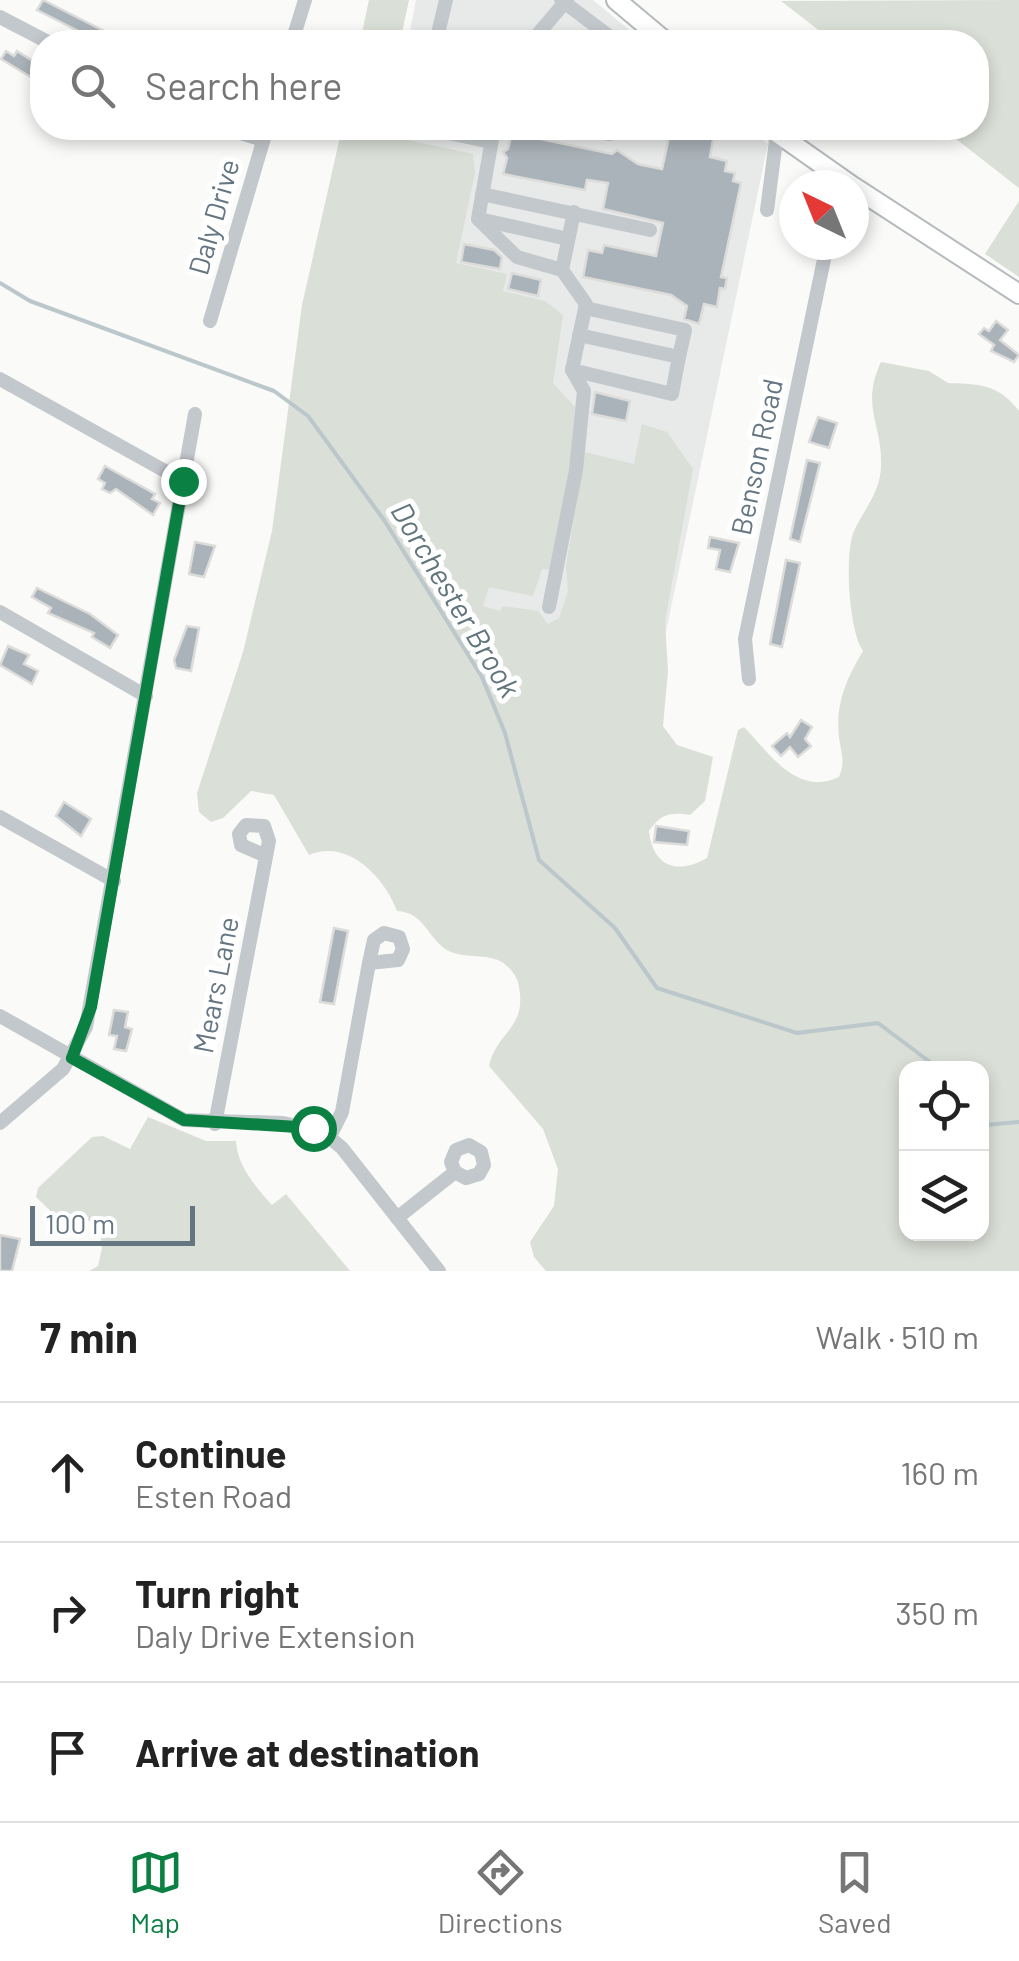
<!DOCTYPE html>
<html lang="en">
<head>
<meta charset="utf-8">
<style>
  body { margin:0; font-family:Barlow,sans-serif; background:#f2f2f2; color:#222 }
  .controls { position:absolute; right:30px; bottom:30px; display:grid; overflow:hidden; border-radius:20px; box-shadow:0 5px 15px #0003 }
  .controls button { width:90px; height:90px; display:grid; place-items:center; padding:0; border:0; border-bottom:2px solid #e0e0e0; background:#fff; color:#222; font:50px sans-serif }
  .compass { position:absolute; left:779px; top:170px; width:90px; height:90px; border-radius:50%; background:#fff; box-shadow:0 5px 15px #0003; rotate:317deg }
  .scale { position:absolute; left:30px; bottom:25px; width:165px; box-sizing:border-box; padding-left:10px; border:5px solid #657683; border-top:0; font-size:28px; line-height:35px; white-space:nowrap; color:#657683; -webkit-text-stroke:8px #fff; paint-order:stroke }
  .stop { position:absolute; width:30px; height:30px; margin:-22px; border:8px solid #0b8043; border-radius:50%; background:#fff }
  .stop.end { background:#0b8043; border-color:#fff; box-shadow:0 2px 10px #0008 }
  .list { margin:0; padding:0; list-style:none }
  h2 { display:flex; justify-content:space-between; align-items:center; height:130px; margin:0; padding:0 40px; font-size:42px }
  h2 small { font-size:32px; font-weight:400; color:#767676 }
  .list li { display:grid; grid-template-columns:65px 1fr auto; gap:30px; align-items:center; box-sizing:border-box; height:140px; padding:0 40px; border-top:2px solid #e0e0e0 }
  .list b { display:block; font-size:38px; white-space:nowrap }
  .list p { margin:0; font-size:32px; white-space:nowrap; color:#767676 }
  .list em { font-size:32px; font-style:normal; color:#767676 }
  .icon { flex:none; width:55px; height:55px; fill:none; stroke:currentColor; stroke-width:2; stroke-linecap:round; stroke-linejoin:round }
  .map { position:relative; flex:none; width:1019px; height:1271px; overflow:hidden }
  .search { position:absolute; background:#fff; box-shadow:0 5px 15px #0003; left:30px; right:30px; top:30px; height:110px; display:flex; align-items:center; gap:25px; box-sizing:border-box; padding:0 35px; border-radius:40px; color:#767676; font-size:38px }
  .sheet { height:550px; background:#fff }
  nav { display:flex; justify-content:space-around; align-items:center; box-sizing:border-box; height:140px; border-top:2px solid #e0e0e0; background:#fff; font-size:28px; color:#767676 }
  nav a { display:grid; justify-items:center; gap:5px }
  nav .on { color:#0b8043 }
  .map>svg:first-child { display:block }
</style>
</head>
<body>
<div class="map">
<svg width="1019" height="1271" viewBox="0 0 1019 1271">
  <rect width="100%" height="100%" fill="#fafaf8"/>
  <g fill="#e8e9e9">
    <polygon points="416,0 593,0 644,42 408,42"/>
    <polygon points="390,128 747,128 768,144 641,751 319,480"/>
  </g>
  <g fill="#dadfd7" fill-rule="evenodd">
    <polygon points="369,0 409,0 400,42 360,42"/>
    <polygon points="1019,0 1019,188 942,128 976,128 976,42 834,42 781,1"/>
    <path d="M342 128H384L399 138 473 154 475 173 456 263 507 274 503 291 545 301 563 315 553 383 575 407 571 458 552 570 542 569 533 596 489 587 483 606 500 611 503 606 538 611 548 624 559 618 568 591 566 566 585 452 634 464 642 424 667 432 693 469 665 621 668 671 663 726 677 745 713 757 705 801 690 815C670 812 661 814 649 831 653 867 677 875 707 858L738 730 744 727C770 754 797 797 839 777 846 760 841 754 839 737 835 704 847 678 863 651 849 632 844 553 854 531 864 509 880 493 881 467 883 424 860 407 881 362L929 371 948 383C978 384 999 384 1019 411V1271H546L534 1257 530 1242 554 1206 558 1169 543 1129 489 1066C497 1030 529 1029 518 982 515 973 507 964 498 960 483 954 465 958 451 952 428 942 426 912 397 911 385 878 348 838 309 855L274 795 251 791 223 818 211 822 199 812 197 793 243 652 272 531 302 305ZM906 1068H982V1234H906Z"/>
    <polygon points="1019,201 1019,277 985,254"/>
    <path d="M148 1117 206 1141H236C237 1166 256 1187 272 1205L286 1194 350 1271H89L98 1266 102 1248 99 1226 75 1214 59 1219 36 1197 38 1188 92 1137 103 1136 130 1149Z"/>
  </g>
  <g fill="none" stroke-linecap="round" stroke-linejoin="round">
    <g stroke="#bbc7cb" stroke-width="4">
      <polyline points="0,283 30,301 274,391 308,416 384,520 482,677 505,733 539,860 615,928 657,988 797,1033 878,1023 938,1068"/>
      <polyline points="982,1087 986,1125 1019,1122"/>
    </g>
  </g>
  <g fill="#aab3b9" stroke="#dcdcda" stroke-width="2.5">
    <polygon points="43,0 106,32 100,42 37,10"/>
    <polygon points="6,51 14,56 17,51 42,67 42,84 1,59"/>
    <polygon points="671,128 715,128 710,157 727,161 725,171 735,173 733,181 741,183 721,277 727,278 725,289 720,288 717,307 704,304 699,324 684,319 687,306 671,295 583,277 588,250 602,253 604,245 656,256 663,223 603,209 608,183 587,180 585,190 503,174 507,158 503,152 508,149 512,133 612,154 617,150 638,164 662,169"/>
    <polygon points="464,244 494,250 502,257 500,269 461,262"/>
    <polygon points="512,273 541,280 538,296 508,289"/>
    <polygon points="996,321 1008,330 1000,340 1019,355 1014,362 991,351 994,345 979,334 984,328 989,331"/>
    <polygon points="595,392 630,401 626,421 592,414"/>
    <polygon points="818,417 837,423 829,448 809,442"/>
    <polygon points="807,460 820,463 800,542 790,539"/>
    <polygon points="105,466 155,494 152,499 160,503 153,515 116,489 110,493 102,489 105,483 98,479"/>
    <polygon points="710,537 739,543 730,572 716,569 720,550 708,548"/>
    <polygon points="195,542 215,546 204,577 189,574"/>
    <polygon points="786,560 800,563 782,647 770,644"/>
    <polygon points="37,588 90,614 118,635 110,648 92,637 94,633 48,613 51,608 32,597"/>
    <polygon points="187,626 199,628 191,671 176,668 174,660"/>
    <polygon points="8,646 29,655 24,664 38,671 32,684 0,665"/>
    <polygon points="801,720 812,727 805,739 811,746 798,757 790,747 781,756 772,746 787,733 790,737"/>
    <polygon points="64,802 91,819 81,836 56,816"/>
    <polygon points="656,826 689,831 687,845 654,842"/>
    <polygon points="334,928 348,931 334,1004 320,1002"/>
    <polygon points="114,1010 128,1012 125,1027 132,1029 126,1051 114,1049 117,1036 109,1035"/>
    <polygon points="0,1235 20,1239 12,1271 0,1271"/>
  </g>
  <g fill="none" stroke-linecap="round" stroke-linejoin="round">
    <defs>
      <g id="major">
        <polyline points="616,0 666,42"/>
        <polyline points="770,128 851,185"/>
        <polyline points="854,187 1019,294"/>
      </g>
    </defs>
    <use href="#major" stroke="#b5babe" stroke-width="22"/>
    <g stroke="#c3c8cc" stroke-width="14">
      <polyline points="561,0 617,42"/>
      <polyline points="0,17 48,42"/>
      <polyline points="292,42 305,0"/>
      <polyline points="436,42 446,0"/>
      <polyline points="531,42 567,0"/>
      <polyline points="225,128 263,140"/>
      <polyline points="425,128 491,142"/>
      <polyline points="494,128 478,219 517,257 562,270 586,304 572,370 584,391 576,470 549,607"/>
      <polyline points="581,128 609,134 623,128"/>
      <polyline points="482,194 650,230"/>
      <polyline points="767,210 777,133"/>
      <polyline points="479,219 568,239"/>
      <polyline points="562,270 574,212"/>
      <polyline points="585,308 685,330 679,357"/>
      <polyline points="210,321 267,128"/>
      <polyline points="572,370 672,394 679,357 579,335"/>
      <polyline points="0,379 183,481"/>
      <polyline points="0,612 146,696"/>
      <polyline points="749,679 745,639 827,245"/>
      <polyline points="0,817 114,881"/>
      <polyline points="0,1016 184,1120 283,1123 322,1131 342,1148 439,1271"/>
      <polyline points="0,1123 63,1069 86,1027 195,414"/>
      <polyline points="215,1124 269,841 264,826 246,825 239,834 241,845 266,856"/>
      <polyline points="330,1136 342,1112 369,963 374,940 384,933 399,937 403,949 398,960 369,963"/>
      <polyline points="397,1218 455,1172 451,1162 456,1150 469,1145 481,1152 484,1165 479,1174 466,1178 455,1172"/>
    </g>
    <use href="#major" stroke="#fff" stroke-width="18"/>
  </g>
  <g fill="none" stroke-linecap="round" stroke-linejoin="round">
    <polyline stroke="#0b8043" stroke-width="12" points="183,481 91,1007 72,1058 184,1120 313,1128"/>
  </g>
  <g text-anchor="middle" stroke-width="10" stroke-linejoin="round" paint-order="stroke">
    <g font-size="28" fill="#657683" stroke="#fff">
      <text transform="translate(214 217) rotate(-74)" y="10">Daly Drive</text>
      <text transform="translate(757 457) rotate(-78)" y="10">Benson Road</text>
      <text transform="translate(216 985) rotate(-79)" y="10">Mears Lane</text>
    </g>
    <g font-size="30" font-style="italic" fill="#60757c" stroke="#fff">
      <text transform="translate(455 600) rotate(59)" y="10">Dorchester Brook</text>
    </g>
  </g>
</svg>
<div class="controls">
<button><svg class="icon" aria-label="locate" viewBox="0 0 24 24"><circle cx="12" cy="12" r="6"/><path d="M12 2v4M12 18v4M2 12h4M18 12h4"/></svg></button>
<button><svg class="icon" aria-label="layers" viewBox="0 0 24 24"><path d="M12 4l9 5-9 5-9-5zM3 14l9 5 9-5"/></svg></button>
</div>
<svg class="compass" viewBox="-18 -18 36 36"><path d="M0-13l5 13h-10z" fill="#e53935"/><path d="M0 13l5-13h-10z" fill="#767676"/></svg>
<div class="scale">100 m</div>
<div class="stop" style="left:313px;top:1128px"></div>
<div class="stop end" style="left:183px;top:481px"></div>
<div class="search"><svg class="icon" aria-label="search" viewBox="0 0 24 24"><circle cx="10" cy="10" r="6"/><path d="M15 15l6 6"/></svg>Search here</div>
</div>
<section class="sheet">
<h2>7 min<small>Walk · 510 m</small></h2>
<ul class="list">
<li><svg class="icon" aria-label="ahead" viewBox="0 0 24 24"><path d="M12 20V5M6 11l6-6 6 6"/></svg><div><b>Continue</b><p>Esten Road</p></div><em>160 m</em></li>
<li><svg class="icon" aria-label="right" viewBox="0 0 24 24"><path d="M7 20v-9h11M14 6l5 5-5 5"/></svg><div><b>Turn right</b><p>Daly Drive Extension</p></div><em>350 m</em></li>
<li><svg class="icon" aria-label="arrive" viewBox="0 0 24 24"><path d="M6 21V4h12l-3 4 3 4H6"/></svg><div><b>Arrive at destination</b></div></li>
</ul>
</section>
<nav>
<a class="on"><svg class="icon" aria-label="map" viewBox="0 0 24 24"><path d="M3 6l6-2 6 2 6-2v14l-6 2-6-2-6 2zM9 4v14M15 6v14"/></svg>Map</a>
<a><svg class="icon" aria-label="directions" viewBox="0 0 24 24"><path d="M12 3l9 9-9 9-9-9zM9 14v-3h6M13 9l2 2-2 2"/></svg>Directions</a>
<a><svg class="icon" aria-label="saved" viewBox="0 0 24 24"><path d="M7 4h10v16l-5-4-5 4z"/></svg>Saved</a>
</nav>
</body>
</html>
